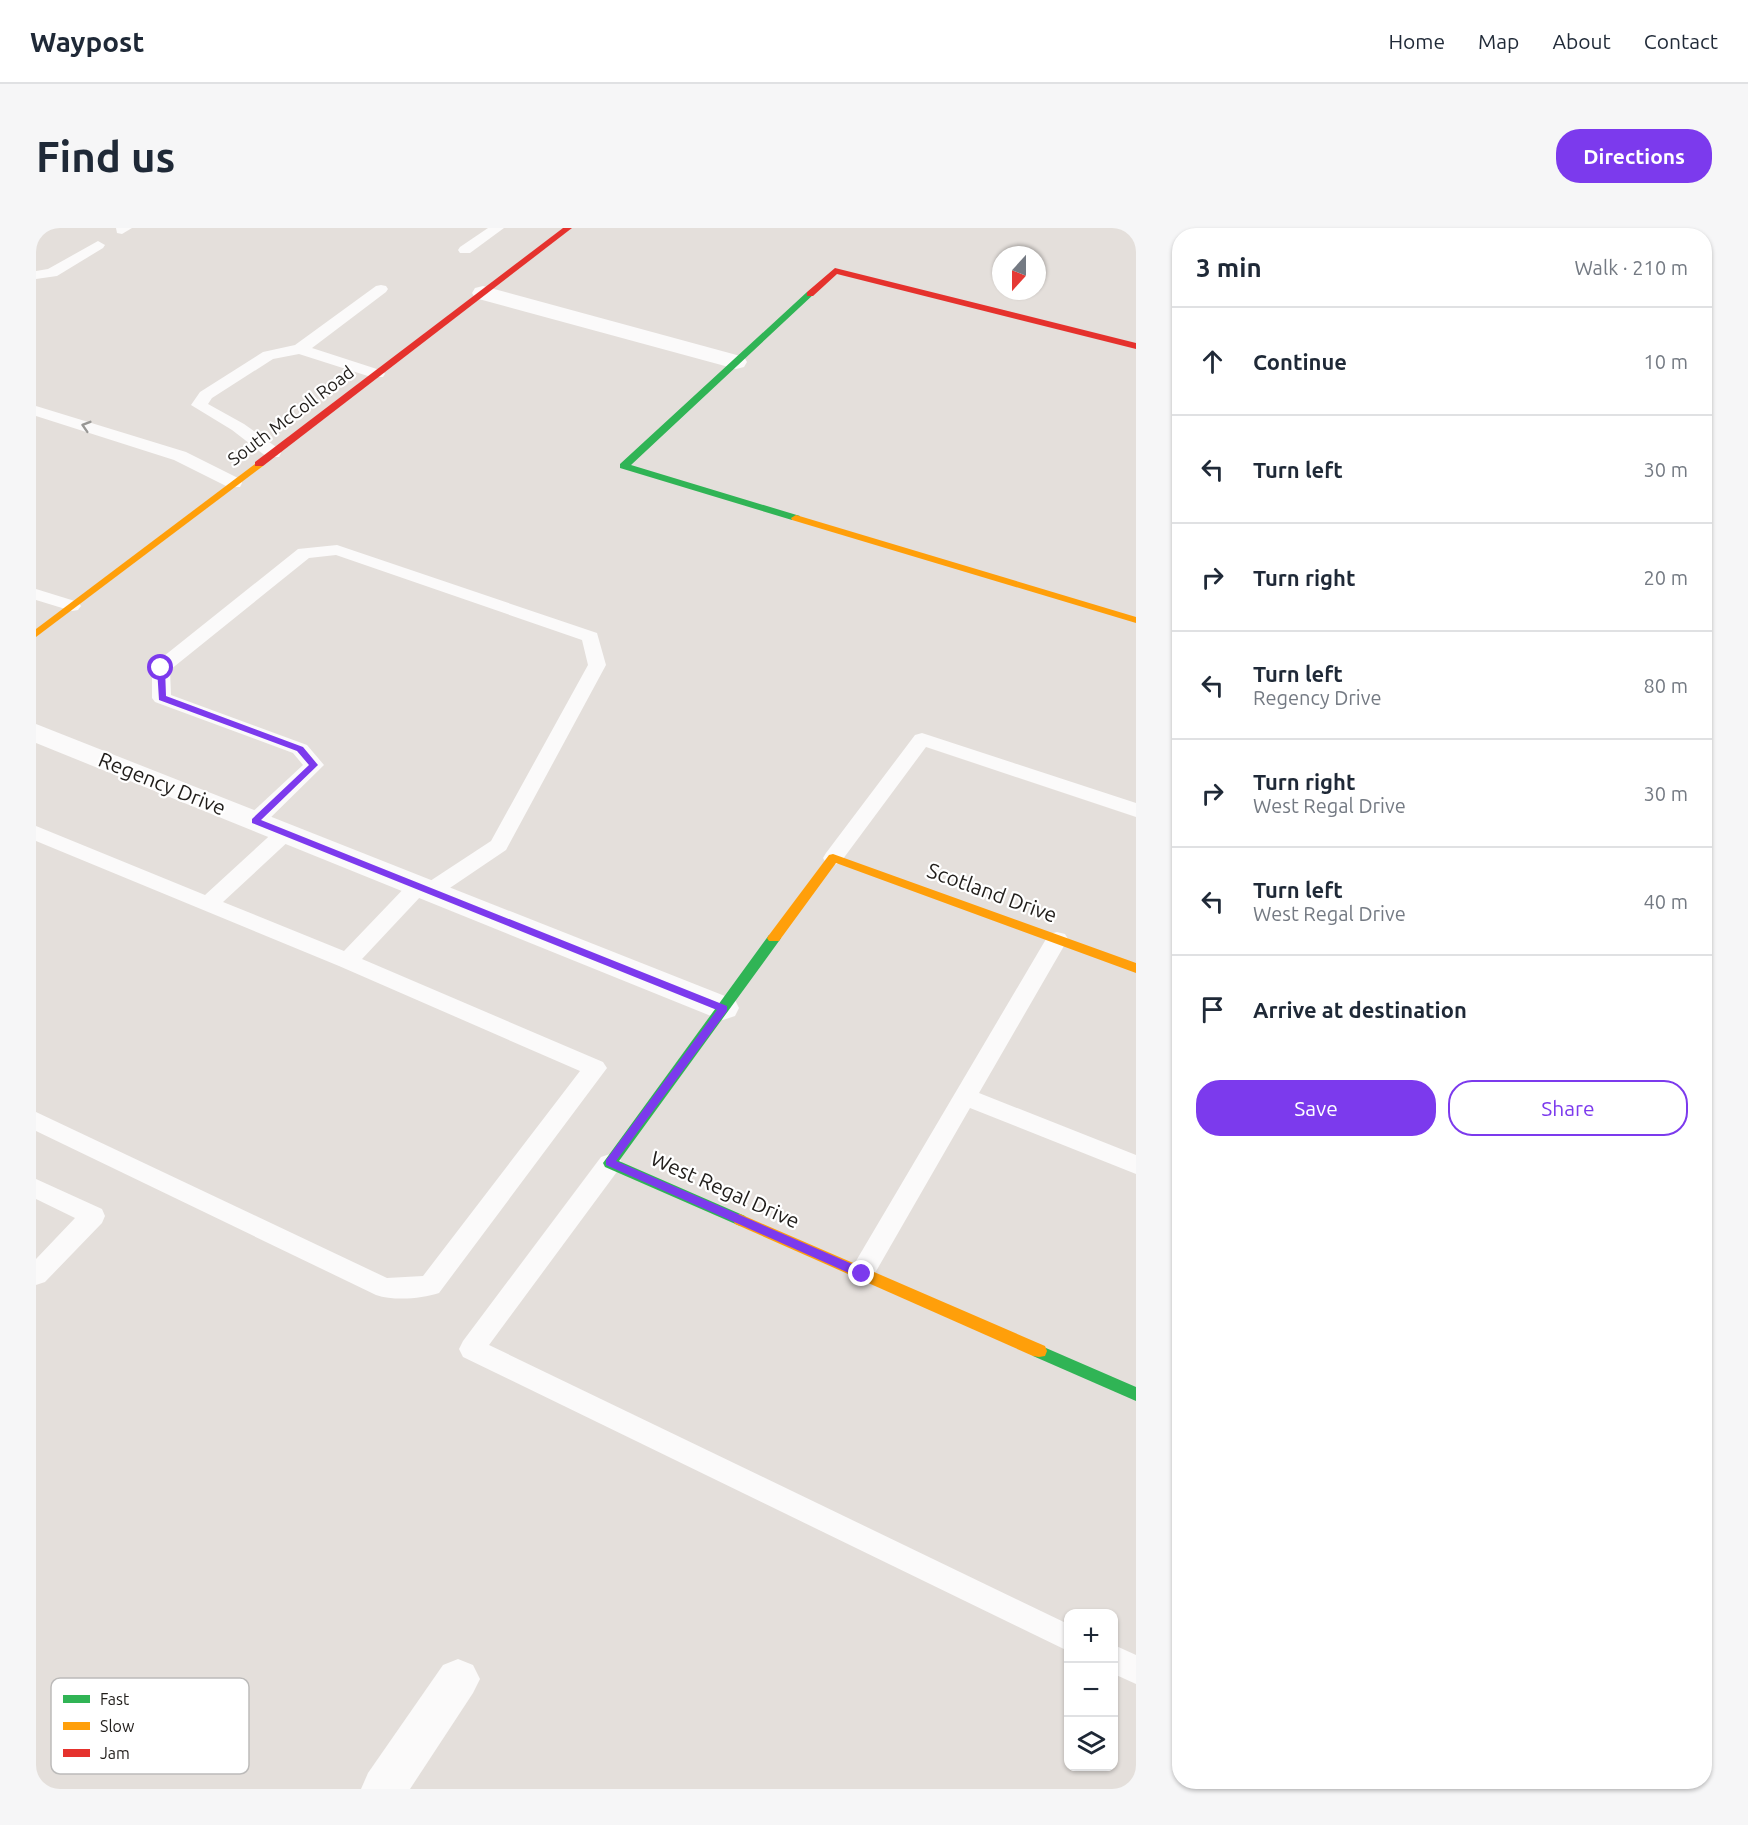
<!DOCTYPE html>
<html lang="en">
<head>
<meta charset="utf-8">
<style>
  body { margin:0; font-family:Ubuntu,sans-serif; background:#f6f6f7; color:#1f2937 }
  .controls { position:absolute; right:18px; bottom:18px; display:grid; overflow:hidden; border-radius:12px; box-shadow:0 2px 4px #0004 }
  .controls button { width:54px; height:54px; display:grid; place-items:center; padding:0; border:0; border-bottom:2px solid #e0e1e3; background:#fff; color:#1f2937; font:30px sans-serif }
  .compass { position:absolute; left:956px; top:18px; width:54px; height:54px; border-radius:50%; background:#fff; box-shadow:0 2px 4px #0004; rotate:201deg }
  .stop { position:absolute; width:18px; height:18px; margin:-14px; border:4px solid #7c3aed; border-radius:50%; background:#fff }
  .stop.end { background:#7c3aed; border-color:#fff; box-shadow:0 2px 6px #0008 }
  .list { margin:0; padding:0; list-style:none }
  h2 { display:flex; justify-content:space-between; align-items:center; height:78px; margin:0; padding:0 24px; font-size:26px }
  h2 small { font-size:20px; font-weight:400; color:#747a83 }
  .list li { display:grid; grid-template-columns:39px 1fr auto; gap:18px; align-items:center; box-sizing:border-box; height:108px; padding:0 24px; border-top:2px solid #e0e1e3 }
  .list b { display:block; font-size:22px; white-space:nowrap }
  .list p { margin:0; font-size:20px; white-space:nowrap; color:#747a83 }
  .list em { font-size:20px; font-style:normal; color:#747a83 }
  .actions { display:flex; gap:12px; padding:18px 24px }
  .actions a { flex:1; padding:14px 0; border:2px solid #7c3aed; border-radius:24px; text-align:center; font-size:21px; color:#7c3aed }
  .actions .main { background:#7c3aed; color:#fff }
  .icon { flex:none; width:33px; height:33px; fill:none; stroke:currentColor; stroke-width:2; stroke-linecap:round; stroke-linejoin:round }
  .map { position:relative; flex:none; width:1100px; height:1561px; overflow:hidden; border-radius:24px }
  header { display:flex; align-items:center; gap:36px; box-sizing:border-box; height:84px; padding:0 30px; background:#fff; border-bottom:2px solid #e0e1e3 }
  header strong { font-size:28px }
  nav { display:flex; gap:33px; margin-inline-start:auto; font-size:21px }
  .intro { display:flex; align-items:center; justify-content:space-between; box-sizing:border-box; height:144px; padding:0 36px }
  h1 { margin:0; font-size:42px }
  .button { padding:15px 27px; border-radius:24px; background:#7c3aed; color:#fff; font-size:21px; font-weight:700 }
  main { display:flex; gap:36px; padding:0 36px }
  aside { flex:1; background:#fff; border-radius:24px; box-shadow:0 2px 4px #0004 }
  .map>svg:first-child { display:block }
</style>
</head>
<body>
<header>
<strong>Waypost</strong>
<nav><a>Home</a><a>Map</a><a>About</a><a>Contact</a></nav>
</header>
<div class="intro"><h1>Find us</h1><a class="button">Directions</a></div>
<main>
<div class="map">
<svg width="1100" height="1561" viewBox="0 0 1100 1561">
  <rect width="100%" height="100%" fill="#e4dfdb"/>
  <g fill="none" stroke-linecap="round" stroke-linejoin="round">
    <g fill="#fbfafa" fill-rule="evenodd">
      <polygon points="80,0 96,0 86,6 81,5"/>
      <polygon points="452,0 468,0 434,25 424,25 422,22 424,19"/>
      <polygon points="62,13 69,17 67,20 21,48 0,51 0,43 12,41"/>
      <polygon points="345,57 350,58 352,61 350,64 276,120 347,143 349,146 347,149 335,149 263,126 237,131 176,170 172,176 208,196 243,221 245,225 243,229 231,229 196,202 155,177 164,164 227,124 259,117 340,58"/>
      <polygon points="0,178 150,224 204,251 206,255 204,259 192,259 138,232 0,188"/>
      <path d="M301 317 561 405 570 437 470 622 402 668 394 670 386 667 326 731 567 834 571 840 403 1065C385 1071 358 1073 340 1067L0 903V884L351 1050 387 1048 544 843 303 738 0 613V598L169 667 242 600 249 598 256 600 259 605 256 610 187 674 308 723 375 653 382 651 391 655 455 613 552 437 546 412 300 327 273 330 134 442 135 467 271 517 288 537 226 598 219 600 212 598 209 593 212 588 267 537 257 525 119 474 116 470V440L118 436 262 321Z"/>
      <polygon points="0,361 42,374 45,378 42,382 36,383 0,372"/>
      <polygon points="886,505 1100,575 1100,589 890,519 804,635 797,637 790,635 787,630 790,625 879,507"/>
      <polygon points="1021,704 1029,706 1032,711 943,865 1100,927 1100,946 934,880 835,1052 826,1055 817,1052 813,1045 817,1038 1013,706"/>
      <polygon points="574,926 583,929 586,935 583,941 453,1117 1032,1396 1032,1423 427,1129 423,1121 427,1113 565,929"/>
      <polygon points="0,951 66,981 69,988 66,995 9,1054 0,1057 0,1031 39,990 0,971"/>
      <polygon points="1078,1417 1100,1427 1100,1456 1078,1446"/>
    </g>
    <g fill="#fbfafa" fill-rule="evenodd">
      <polygon points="447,58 708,129 711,134 708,139 700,141 439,70 436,65 439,60"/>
      <polygon points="0,496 699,772 703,780 699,788 687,792 675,788 0,515"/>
      <polygon points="422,1431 437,1437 444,1451 437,1465 374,1561 325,1561 332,1545 407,1437"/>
    </g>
    <g fill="#30b455" fill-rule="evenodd">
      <polygon points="771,64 778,66 595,237 764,288 764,292 756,292 584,240 584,236"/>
      <polygon points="738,706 745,710 743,713 583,933 709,988 711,992 709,996 704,998 569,939 567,935 733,707"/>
      <polygon points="1003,1117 1100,1159 1100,1173 997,1128 995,1123 997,1118"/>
    </g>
    <g fill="#ff9f0a" fill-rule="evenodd">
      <polygon points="223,233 227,234 227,238 0,409 0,401"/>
      <polygon points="760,287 1100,389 1100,395 756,292 755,290"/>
      <polygon points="797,626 1100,735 1100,745 800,635 743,713 733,713 731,710 733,707 793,627"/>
      <polygon points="704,986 1009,1118 1011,1123 1009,1128 1003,1129 997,1128 699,996 697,992 699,988"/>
    </g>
    <g fill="#e5322d" fill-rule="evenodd">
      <polygon points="527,0 536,0 227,238 219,238 219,234"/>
      <polygon points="799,40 1100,115 1100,121 801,46 777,68 771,68 771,64"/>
    </g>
  </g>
  <defs><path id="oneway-chevron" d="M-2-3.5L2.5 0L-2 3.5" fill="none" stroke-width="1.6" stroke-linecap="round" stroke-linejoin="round" transform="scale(1.5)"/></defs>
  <use stroke="#989795" href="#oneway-chevron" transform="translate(50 198) rotate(-163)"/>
  <polygon fill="#7c3aed" points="125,437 129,440 130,468 267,519 282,537 225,592 691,778 691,783 580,933 830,1042 830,1049 822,1049 570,937 570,932 681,782 216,595 216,591 273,537 261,523 123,472 121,440"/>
  <g text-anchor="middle" stroke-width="4.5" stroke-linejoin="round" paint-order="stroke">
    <g font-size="18" fill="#201d1a" stroke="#fff">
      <text transform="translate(255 188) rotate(-37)" y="6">South McColl Road</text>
    </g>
    <g font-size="21" fill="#201d1a" stroke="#fff">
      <text transform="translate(126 556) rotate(22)" y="7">Regency Drive</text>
      <text transform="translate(956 665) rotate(20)" y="7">Scotland Drive</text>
      <text transform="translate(689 962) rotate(24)" y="7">West Regal Drive</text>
    </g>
  </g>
  <rect x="15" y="1450" width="198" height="96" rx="9" fill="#fff" stroke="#bcbbba" stroke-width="1.5"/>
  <rect x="27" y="1467" width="27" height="8" fill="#30b455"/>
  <rect x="27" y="1494" width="27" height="8" fill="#ff9f0a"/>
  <rect x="27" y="1521" width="27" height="8" fill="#e5322d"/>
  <g font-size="16" fill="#201d1a">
    <text x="64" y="1477">Fast</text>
    <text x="64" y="1504">Slow</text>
    <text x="64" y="1531">Jam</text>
  </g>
</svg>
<div class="controls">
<button>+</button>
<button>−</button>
<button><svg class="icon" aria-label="layers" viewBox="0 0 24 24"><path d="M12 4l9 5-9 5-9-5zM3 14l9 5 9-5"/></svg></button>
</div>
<svg class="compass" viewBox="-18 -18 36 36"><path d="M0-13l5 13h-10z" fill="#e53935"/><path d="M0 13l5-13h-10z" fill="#747a83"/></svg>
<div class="stop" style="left:125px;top:440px"></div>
<div class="stop end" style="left:826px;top:1046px"></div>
</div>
<aside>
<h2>3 min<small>Walk · 210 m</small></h2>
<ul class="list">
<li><svg class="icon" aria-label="ahead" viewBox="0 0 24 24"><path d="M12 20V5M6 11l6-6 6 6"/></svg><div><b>Continue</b></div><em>10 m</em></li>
<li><svg class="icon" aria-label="left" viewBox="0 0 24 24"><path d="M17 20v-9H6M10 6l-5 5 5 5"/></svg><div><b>Turn left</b></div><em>30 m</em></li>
<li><svg class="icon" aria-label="right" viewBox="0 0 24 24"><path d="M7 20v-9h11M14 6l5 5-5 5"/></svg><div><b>Turn right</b></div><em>20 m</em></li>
<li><svg class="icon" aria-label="left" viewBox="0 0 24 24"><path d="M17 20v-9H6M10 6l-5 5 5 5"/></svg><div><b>Turn left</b><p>Regency Drive</p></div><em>80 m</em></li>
<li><svg class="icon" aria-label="right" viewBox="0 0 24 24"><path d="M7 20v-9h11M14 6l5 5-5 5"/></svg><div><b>Turn right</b><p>West Regal Drive</p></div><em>30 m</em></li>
<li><svg class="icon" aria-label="left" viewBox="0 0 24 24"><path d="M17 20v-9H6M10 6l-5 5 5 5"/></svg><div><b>Turn left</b><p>West Regal Drive</p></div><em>40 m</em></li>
<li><svg class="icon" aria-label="arrive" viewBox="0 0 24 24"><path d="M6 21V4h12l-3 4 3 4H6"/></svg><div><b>Arrive at destination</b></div></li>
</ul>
<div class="actions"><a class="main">Save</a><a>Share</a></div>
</aside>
</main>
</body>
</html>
